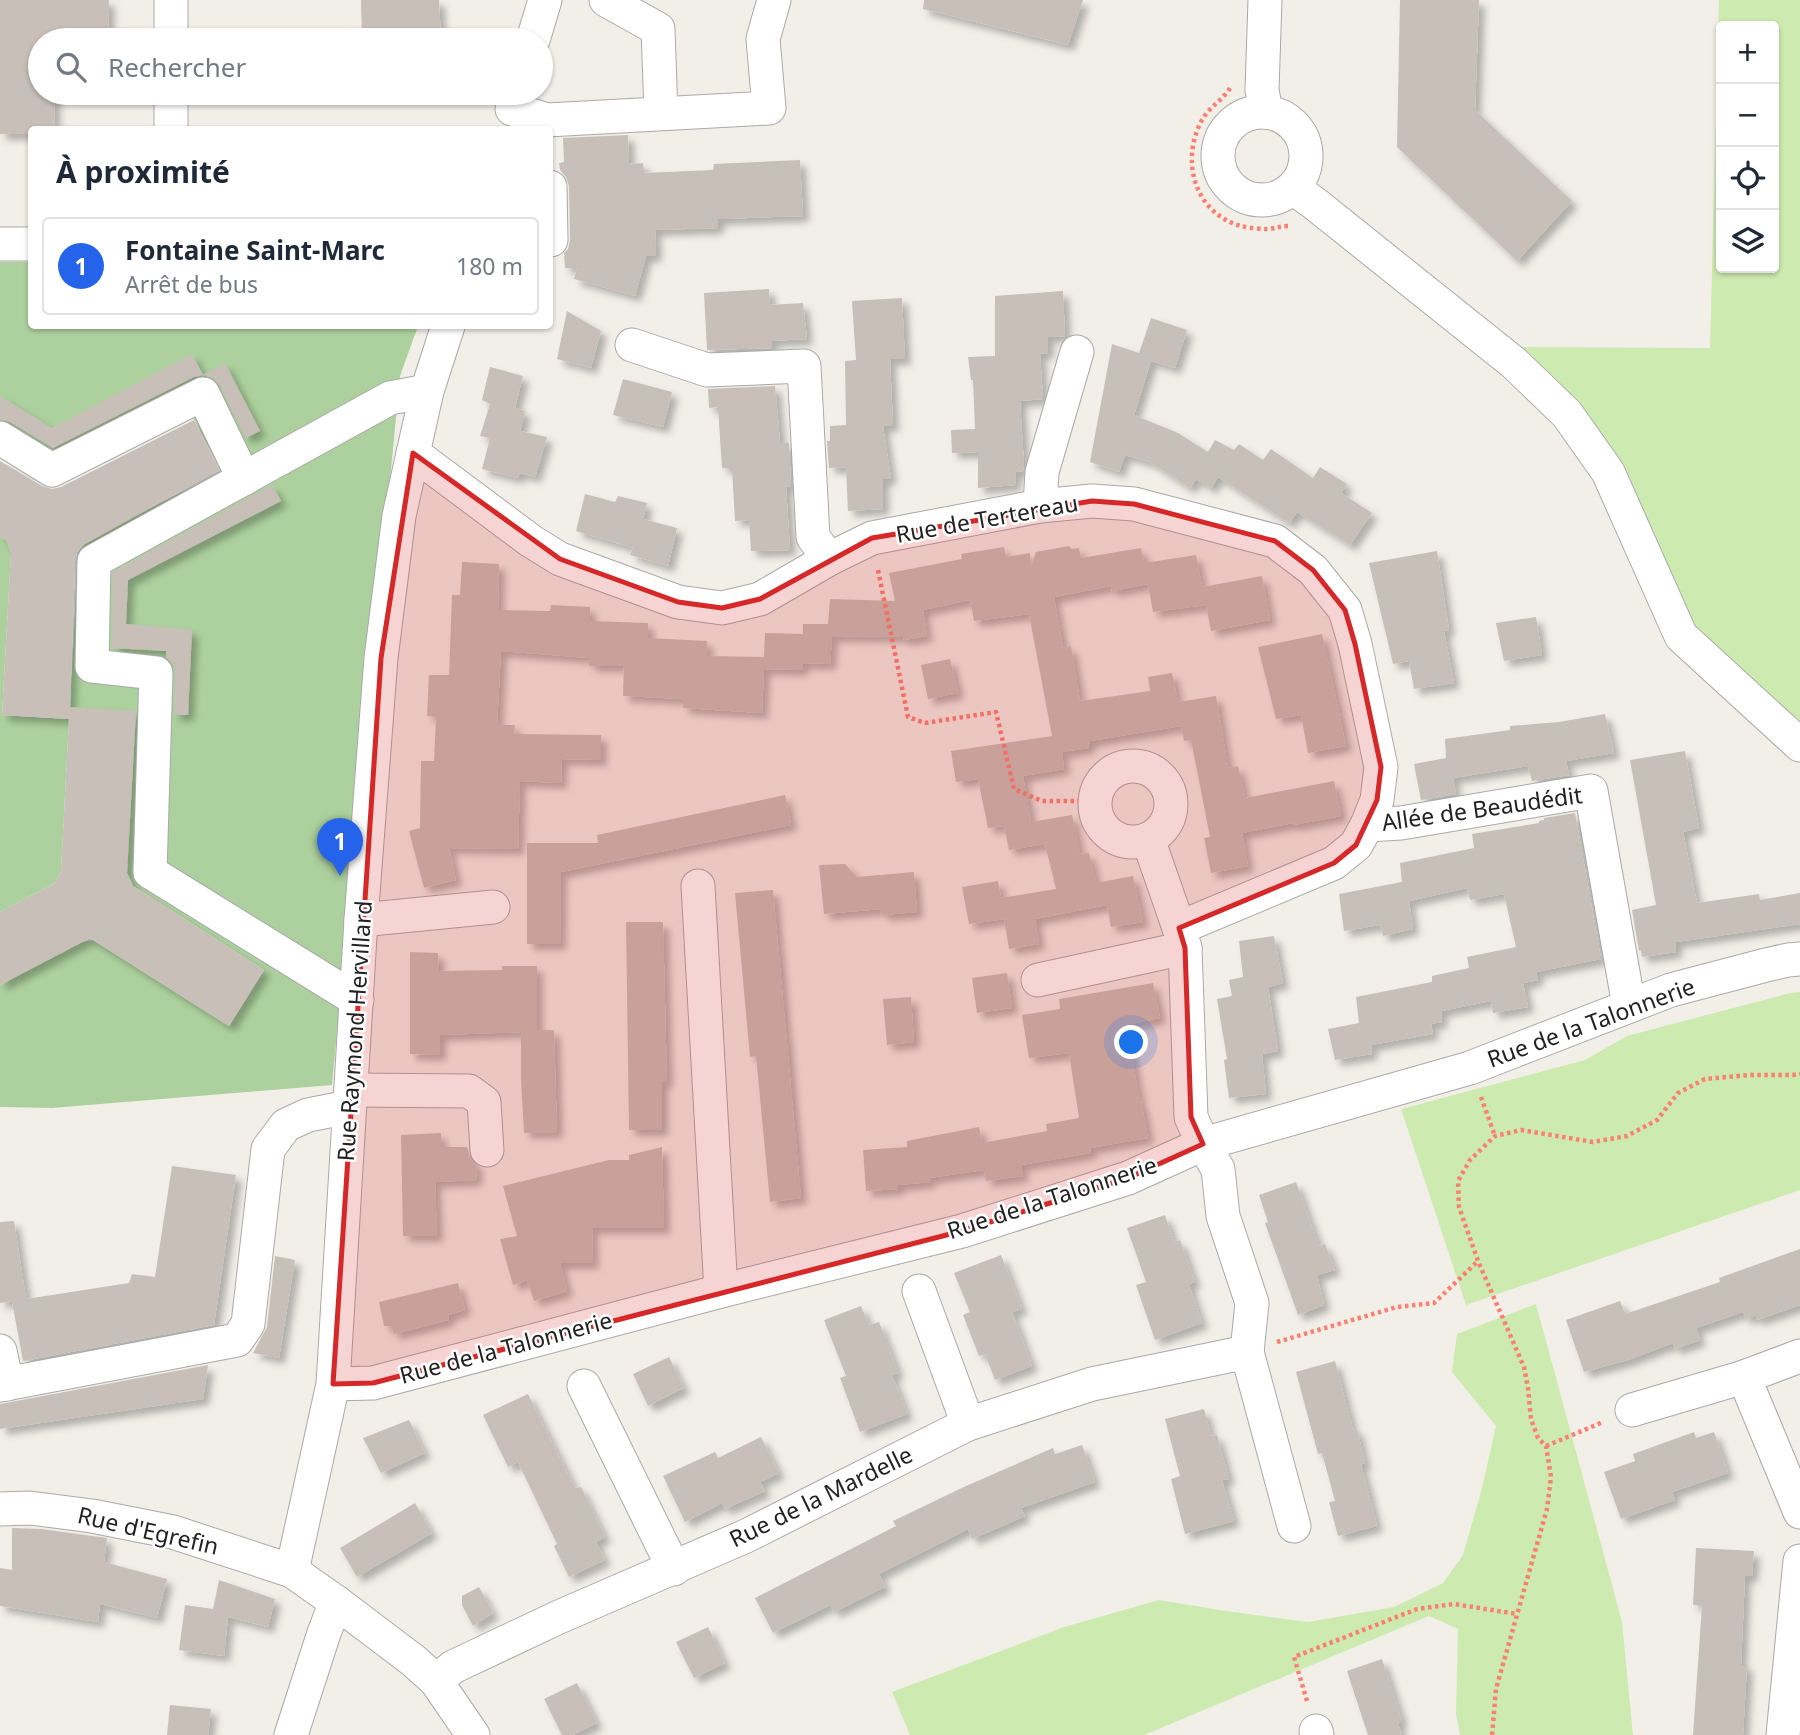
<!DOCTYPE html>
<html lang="fr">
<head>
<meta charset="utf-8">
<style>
  body { margin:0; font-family:"Noto Sans",sans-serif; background:#f6f6f7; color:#1f2937 }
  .controls { position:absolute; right:21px; top:21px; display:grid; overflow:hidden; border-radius:7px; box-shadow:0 2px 5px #0004 }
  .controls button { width:63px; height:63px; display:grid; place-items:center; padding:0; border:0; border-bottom:2px solid #e0e1e3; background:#fff; color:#1f2937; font:35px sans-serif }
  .you { position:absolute; left:1132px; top:1043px; width:24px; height:24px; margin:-18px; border:5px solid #fff; border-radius:50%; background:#1a73e8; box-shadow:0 0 0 10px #1a73e833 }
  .badge { display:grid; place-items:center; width:46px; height:46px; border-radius:50%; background:#2563eb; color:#fff; font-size:23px; font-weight:700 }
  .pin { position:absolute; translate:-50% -58px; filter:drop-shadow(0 2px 4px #0008) }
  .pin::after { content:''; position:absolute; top:37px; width:24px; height:21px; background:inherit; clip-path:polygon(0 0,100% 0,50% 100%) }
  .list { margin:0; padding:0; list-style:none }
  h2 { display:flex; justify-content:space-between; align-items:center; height:91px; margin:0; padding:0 28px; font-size:30px }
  h2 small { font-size:23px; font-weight:400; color:#747a83 }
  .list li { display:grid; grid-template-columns:46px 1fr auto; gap:21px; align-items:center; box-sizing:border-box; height:98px; margin:0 14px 14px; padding:0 14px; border:2px solid #e0e1e3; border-radius:7px }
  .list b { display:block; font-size:26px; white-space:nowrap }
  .list p { margin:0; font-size:23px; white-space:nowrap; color:#747a83 }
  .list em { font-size:23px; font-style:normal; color:#747a83 }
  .icon { flex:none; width:38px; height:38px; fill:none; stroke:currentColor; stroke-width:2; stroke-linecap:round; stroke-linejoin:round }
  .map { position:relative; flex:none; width:1800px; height:1735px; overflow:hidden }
  .search { position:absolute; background:#fff; box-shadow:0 2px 5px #0004; left:28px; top:28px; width:525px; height:77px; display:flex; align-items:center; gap:18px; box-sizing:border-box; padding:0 24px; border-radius:38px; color:#747a83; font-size:26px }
  .panel { position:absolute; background:#fff; box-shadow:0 2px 5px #0004; left:28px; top:126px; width:525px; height:203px; border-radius:7px }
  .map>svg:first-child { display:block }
</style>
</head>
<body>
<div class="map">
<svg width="1800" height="1735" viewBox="0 0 1800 1735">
  <defs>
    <filter id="shadow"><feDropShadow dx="6" dy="6" stdDeviation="3.5" flood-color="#0004"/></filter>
  </defs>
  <rect width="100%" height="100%" fill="#f2efe9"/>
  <g fill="#cdebb0" fill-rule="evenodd">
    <path d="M1719 0H1800V721L1685 628 1609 445 1503 347 1710 348ZM1721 26H1774V268H1721Z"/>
    <polygon points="1800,992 1800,1190 1466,1305 1401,1109 1585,1060 1627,1036 1790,993"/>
    <polygon points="1536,1304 1622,1622 1633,1735 1460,1735 1456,1714 1458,1629 1429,1616 1144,1735 910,1735 892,1692 1064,1627 1159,1600 1226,1611 1308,1622 1394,1607 1443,1583 1463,1555 1482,1488 1496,1426 1452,1372 1457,1334"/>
  </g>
  <g fill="#add19e">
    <polygon points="0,262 31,262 32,326 418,326 400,376 332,1085 52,1108 0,1107 0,985 82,942 93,940 229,1026 264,970 133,886 127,873 70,707 78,553 85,541 222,472 190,412 45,484 41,483 0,457"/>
    <polygon points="0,536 6,540 11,552 2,715 69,719 61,871 55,883 0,912"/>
  </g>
  <g fill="#c7bfb8" filter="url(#shadow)">
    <polygon points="0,0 109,0 108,40 40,40 40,93 55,93 54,130 32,130 32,134 0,134"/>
    <polygon points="361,0 439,0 441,40 362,40"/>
    <polygon points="924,0 1083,0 1068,45 923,9"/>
    <polygon points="1400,0 1479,0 1475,110 1572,201 1517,261 1397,147"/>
    <polygon points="628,135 629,164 643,163 644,173 713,170 714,164 800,160 803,216 718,219 718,228 655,230 656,256 646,256 635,296 574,279 577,268 565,268 564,253 568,249 570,240 569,186 566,177 560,170 559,163 564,162 563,138"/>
    <polygon points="769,289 770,305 803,303 807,339 771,341 772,348 707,350 704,293"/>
    <polygon points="1063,291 1065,336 1048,337 1048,353 1040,354 1043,399 1020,401 1024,465 1023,471 1016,472 1015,485 978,488 978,452 952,453 951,430 975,429 973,380 971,380 968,357 995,356 995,296"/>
    <polygon points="902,298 905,359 890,359 893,426 883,426 891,479 883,479 883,509 848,511 846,467 829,468 827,441 830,441 830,426 846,425 845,361 856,360 852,301"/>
    <polygon points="567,311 601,331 591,368 557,359"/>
    <polygon points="1151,318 1187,330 1175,368 1151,361 1134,415 1178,433 1208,452 1215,440 1234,450 1239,444 1263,460 1271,449 1313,478 1320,467 1347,484 1341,493 1372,513 1350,545 1297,512 1289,523 1218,477 1211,488 1196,479 1190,488 1150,462 1125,455 1119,472 1090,462 1112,344 1139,353"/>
    <polygon points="192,354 203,375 225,363 260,431 246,438 220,386 213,378 204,375 194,377 53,448 10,422 0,419 0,396 52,428"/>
    <polygon points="490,367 523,376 515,408 525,411 520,431 547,437 535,477 520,473 517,478 482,469 490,438 480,436 490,404 482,400"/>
    <polygon points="623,379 672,392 663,427 613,415"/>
    <polygon points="775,386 780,443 789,443 791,486 786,487 790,550 751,551 749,520 735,521 732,468 722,468 718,407 709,408 708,389"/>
    <polygon points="194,420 219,470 85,544 77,552 75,561 70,707 136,711 127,873 133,886 264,970 229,1026 90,938 0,985 0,912 55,883 61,871 69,719 2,715 11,552 6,540 0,536 0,461 42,486 52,489 61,487"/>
    <polygon points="272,485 281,501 128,580 126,624 192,630 188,715 174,715 175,673 173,664 166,657 166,651 112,648 113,572"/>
    <polygon points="585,494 615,502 618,496 647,503 643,519 677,528 668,566 630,555 633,548 576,531"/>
    <polygon points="1069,546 1071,549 1079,548 1081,558 1141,548 1144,563 1196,555 1202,587 1262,576 1270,620 1211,631 1206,605 1153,612 1145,568 1148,584 1112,591 1111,586 1054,597 1063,648 1071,646 1080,701 1150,691 1148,677 1172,673 1178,702 1216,696 1228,768 1238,766 1245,798 1334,781 1341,816 1293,825 1293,823 1242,833 1248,866 1211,873 1204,838 1210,837 1191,740 1184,741 1181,726 1090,741 1088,748 1062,752 1064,769 1023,776 1031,822 1072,815 1080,854 1089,853 1096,883 1133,876 1143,922 1111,927 1107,905 1035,919 1039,944 1009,949 1004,919 969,924 962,887 998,881 1001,898 1056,889 1045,844 1009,850 1004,826 988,828 978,779 956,782 951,751 1052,736 1029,614 974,621 970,600 923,610 927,636 904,640 903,637 832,636 830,664 803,663 802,670 764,669 762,713 683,708 683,699 623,696 624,666 589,666 589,658 501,651 497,725 515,725 514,734 601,735 601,760 562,759 561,783 520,781 518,849 449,848 456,880 424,888 409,831 420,828 421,761 434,761 436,717 427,716 429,675 449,675 452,595 460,595 462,562 499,564 498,610 550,611 551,605 590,607 590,621 648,623 648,638 707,641 707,656 764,657 765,633 803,634 803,624 828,624 830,599 895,601 889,573 962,559 961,554 1004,547 1006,557 1030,553 1031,566 1036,552"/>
    <polygon points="1437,551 1449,630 1444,631 1454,683 1414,689 1409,661 1393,664 1369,563"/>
    <polygon points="1536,617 1542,655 1504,661 1496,623"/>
    <polygon points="1322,634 1346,746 1308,753 1301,715 1276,719 1258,647"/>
    <polygon points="950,659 958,693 928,699 921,665"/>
    <polygon points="1605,714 1614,753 1566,761 1569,775 1532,781 1528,766 1453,778 1456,794 1421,800 1414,764 1446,758 1445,739 1510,730 1510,726 1559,722"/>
    <polygon points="1685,751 1699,828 1683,832 1697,903 1759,894 1760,900 1800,893 1800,924 1676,942 1676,952 1642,957 1641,950 1639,951 1632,910 1656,905 1630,760"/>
    <polygon points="785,795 791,825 561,872 560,944 527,944 527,843 598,843 597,835"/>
    <polygon points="1575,813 1601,959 1536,972 1538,980 1523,983 1528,1007 1493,1013 1491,1001 1441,1011 1442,1022 1431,1024 1433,1034 1371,1045 1372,1054 1335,1060 1328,1029 1359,1023 1356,997 1432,982 1432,976 1469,968 1467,957 1516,947 1504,894 1470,900 1467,888 1409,901 1413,929 1383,936 1380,925 1344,931 1339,894 1402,882 1400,863 1474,848 1472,834 1539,823 1539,821 1544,820 1544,818"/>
    <polygon points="845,864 857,877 914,872 917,912 882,915 881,909 824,914 819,865"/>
    <polygon points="773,890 801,1198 770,1202 756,1056 750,1057 735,893"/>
    <polygon points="626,922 663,922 667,1082 662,1082 662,1130 629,1130"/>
    <polygon points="1274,936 1283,983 1268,987 1278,1051 1262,1054 1266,1094 1229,1098 1224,1060 1227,1059 1217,999 1232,996 1229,980 1243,977 1239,941"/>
    <polygon points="410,952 438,953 439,971 502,970 502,966 537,966 537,1030 554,1030 557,1132 524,1133 521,1080 521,1032 440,1035 440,1055 410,1054"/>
    <polygon points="1007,973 1012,1008 977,1013 972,978"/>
    <polygon points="1153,983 1160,1018 1126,1025 1140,1102 1141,1101 1148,1138 1090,1148 1091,1153 1021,1165 1023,1176 986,1181 984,1170 929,1178 930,1182 898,1185 898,1189 866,1191 863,1150 907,1147 907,1141 979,1127 982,1143 1047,1131 1046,1124 1079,1118 1069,1053 1029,1058 1022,1015 1060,1009 1059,999"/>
    <polygon points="911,997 914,1042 887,1045 883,999"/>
    <polygon points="441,1133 441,1147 467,1147 471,1160 477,1166 476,1180 435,1182 437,1236 403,1236 401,1135"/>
    <polygon points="662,1147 664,1228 592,1228 593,1263 560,1263 567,1291 534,1301 527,1280 513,1285 500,1239 517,1236 503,1186 609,1160 629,1160 629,1155"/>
    <polygon points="172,1166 236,1175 214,1325 23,1361 12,1301 0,1303 0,1222 14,1221 26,1299 129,1283 132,1274 155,1277"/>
    <polygon points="1296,1182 1319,1246 1325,1244 1335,1270 1317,1275 1324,1305 1298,1315 1265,1223 1268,1222 1259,1195"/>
    <polygon points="1165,1215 1174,1242 1180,1240 1195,1282 1189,1284 1202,1323 1155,1340 1136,1285 1146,1282 1127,1228"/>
    <polygon points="1800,1249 1800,1305 1757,1320 1756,1315 1746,1319 1743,1312 1696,1328 1700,1340 1675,1349 1673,1343 1628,1360 1584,1372 1566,1320 1620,1301 1625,1314 1720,1282 1719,1278"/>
    <polygon points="1001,1255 1022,1309 1012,1312 1032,1366 995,1380 985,1354 979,1356 963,1315 970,1312 954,1273"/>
    <polygon points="275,1256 295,1260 279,1358 253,1353 267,1327"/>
    <polygon points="458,1283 465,1310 448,1315 449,1320 394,1334 391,1326 384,1326 379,1302"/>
    <polygon points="861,1306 869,1325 879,1322 898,1373 892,1375 907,1414 860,1432 840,1378 846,1376 824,1320"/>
    <polygon points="669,1357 684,1388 648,1406 633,1374"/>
    <polygon points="1335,1361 1353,1430 1357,1429 1365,1463 1361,1464 1377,1526 1338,1536 1329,1502 1335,1501 1322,1453 1318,1454 1296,1372"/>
    <polygon points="208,1365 203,1399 0,1429 0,1404"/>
    <polygon points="528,1394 575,1488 581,1487 605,1537 596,1542 605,1560 569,1577 554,1546 557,1544 518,1462 508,1467 483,1415"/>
    <polygon points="1204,1409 1211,1436 1217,1435 1229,1479 1222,1480 1234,1521 1185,1534 1171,1479 1180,1476 1165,1419"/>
    <polygon points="409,1420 425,1453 381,1473 363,1438"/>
    <polygon points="1694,1432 1696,1438 1714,1432 1728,1473 1672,1492 1675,1500 1621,1519 1604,1472 1635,1461 1633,1454"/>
    <polygon points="761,1437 779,1473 760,1482 765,1491 725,1509 722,1503 685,1522 663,1476 715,1452 718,1458"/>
    <polygon points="1082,1445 1095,1482 1021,1508 1025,1516 972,1539 968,1529 879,1574 885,1587 834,1612 830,1605 773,1633 755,1598 896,1526 893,1521 966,1486 1053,1448 1055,1454"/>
    <polygon points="415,1503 432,1533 357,1577 340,1548"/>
    <polygon points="12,1528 41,1529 107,1538 104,1562 167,1579 157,1618 100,1604 98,1622 0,1606 0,1568 12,1570"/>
    <polygon points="1696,1548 1754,1551 1752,1576 1745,1576 1741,1665 1747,1665 1743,1735 1693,1735 1702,1606 1693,1605"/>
    <polygon points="219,1580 275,1599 268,1627 228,1617 224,1656 179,1650 185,1605 213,1609"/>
    <polygon points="479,1587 493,1613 473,1626 462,1605 462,1596"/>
    <polygon points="708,1627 725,1663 694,1678 676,1642"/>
    <polygon points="1382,1659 1402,1721 1398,1723 1402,1735 1368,1735 1347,1671"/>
    <polygon points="577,1683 597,1723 573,1735 562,1735 544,1699"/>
    <polygon points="170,1705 211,1709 208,1735 167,1735"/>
  </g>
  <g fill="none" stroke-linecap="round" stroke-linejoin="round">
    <defs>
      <g id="minor">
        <polyline points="606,0 658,29 661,113"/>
        <polyline points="1265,0 1262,90 1266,112"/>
        <polyline points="171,40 171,0"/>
        <polyline points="533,40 545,0"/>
        <polyline points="512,109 547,120 769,108 763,39 774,0"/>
        <circle cx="1262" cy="156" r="44"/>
        <polyline points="171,130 171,93"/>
        <polyline points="550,187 551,240"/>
        <polyline points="1293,188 1314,203 1514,363 1567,414 1608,472 1681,636 1800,745"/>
        <polyline points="0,244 32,244"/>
        <polyline points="632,345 707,370 804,366 813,537 829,559"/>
        <polyline points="0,438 52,470 203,394 244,479"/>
        <polyline points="413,453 531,541 560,559 678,602 722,608 760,599 829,559 872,538 1040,506 1092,501 1134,504 1275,541 1313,570 1345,610 1355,644 1381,767 1377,800 1367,825 1356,845 1334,863 1179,928 1185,948 1191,1117 1203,1144 1218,1169 1223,1216 1252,1303 1247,1352 1092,1384 968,1424 746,1536 559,1617 453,1667 436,1681"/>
        <polyline points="1040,506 1042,472 1077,352"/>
        <circle cx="1133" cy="804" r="38"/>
        <polyline points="1367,825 1401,823 1591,791 1629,1006"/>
        <polyline points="1148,839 1179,928"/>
        <polyline points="698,886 721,1291"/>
        <polyline points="361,920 493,907"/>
        <polyline points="1038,980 1185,948"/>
        <polyline points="357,1000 150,872 156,673 92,666 94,561 390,398 427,391"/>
        <polyline points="351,1090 469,1091 484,1102 487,1150"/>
        <polyline points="919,1291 968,1424"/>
        <polyline points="0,1351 7,1384"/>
        <polyline points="1247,1352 1294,1526"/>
        <polyline points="1744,1377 1800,1512"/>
        <polyline points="333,1384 373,1383 721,1291 962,1231 1128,1178 1203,1144 1470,1068 1671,990 1766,965 1788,960 1800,959"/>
        <polyline points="0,1385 237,1340 248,1324 268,1149 286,1125 308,1115 349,1107"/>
        <polyline points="584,1386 674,1569"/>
        <polyline points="1632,1410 1744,1377 1800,1356"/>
        <polyline points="0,1509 30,1508 92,1516 173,1532 292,1571 336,1602 414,1661 436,1681 473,1735"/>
        <polyline points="292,1571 333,1384 361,920 381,658 399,516 427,391 448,326"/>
        <polyline points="1316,1731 1317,1735"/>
        <polyline points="291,1735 324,1633 336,1602"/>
        <polyline points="1783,1735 1800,1561"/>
      </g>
    </defs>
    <use href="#minor" stroke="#a9a9a9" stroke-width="35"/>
    <g stroke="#fa8072" stroke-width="4.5" stroke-dasharray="3.5 3.5" stroke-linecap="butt">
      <path d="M1230 88C1223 100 1209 107 1202 120 1180 160 1194 213 1241 226 1249 228 1260 229 1268 229 1276 228 1281 226 1289 226"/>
      <polyline points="878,570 908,717 925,723 996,712 1014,789 1042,801 1095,801"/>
      <polyline points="1481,1097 1495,1136"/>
      <polyline points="1277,1342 1397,1307 1434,1303 1478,1261"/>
      <polyline points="1546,1446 1603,1422"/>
      <polyline points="1307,1701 1294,1657 1417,1609 1454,1604 1517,1614"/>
      <polyline points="1492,1735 1496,1689 1547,1509 1551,1477 1546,1446 1538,1438 1531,1419 1528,1388 1524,1367 1478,1261 1459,1207 1458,1181 1470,1160 1495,1136 1521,1130 1593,1142 1627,1136 1657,1120 1678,1093 1705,1079 1749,1075 1793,1075 1800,1074"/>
    </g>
    <use href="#minor" stroke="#fff" stroke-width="33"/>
  </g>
  <path fill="#d62828" fill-opacity="0.2" stroke="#d62828" stroke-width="5" stroke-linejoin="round" d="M413 453 560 559 678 602 722 608 760 599 872 538 1092 501 1134 504 1275 541 1313 570 1345 610 1355 644 1381 767 1377 800 1356 845 1334 863 1179 928 1185 948 1191 1117 1203 1144 1128 1178 962 1231 373 1383 333 1384 381 658Z"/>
  <g text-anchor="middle" stroke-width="5" stroke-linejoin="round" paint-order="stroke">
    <g font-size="23" fill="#222" stroke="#fff">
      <text transform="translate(987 519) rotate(-10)" y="8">Rue de Tertereau</text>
      <text transform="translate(1482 809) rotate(-8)" y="8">Allée de Beaudédit</text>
      <text transform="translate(1591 1023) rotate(-20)" y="8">Rue de la Talonnerie</text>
      <text transform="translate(355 1031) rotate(-86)" y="8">Rue Raymond Hervillard</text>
      <text transform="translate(1052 1198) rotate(-18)" y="8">Rue de la Talonnerie</text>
      <text transform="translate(506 1348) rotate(-15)" y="8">Rue de la Talonnerie</text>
      <text transform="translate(821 1497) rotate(-26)" y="8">Rue de la Mardelle</text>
      <text transform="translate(148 1531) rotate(13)" y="8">Rue d'Egrefin</text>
    </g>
  </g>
</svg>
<div class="controls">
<button>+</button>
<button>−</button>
<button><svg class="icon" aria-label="locate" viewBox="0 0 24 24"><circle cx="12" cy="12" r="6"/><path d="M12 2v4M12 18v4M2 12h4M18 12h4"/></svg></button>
<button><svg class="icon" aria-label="layers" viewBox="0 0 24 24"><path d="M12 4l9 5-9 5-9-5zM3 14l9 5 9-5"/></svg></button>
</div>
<div class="you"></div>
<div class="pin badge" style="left:340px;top:876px">1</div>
<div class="search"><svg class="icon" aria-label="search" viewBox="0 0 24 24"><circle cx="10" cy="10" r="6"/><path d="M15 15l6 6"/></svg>Rechercher</div>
<section class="panel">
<h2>À proximité<small></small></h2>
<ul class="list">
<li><span class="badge">1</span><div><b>Fontaine Saint-Marc</b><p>Arrêt de bus</p></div><em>180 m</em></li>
</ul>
</section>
</div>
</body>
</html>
